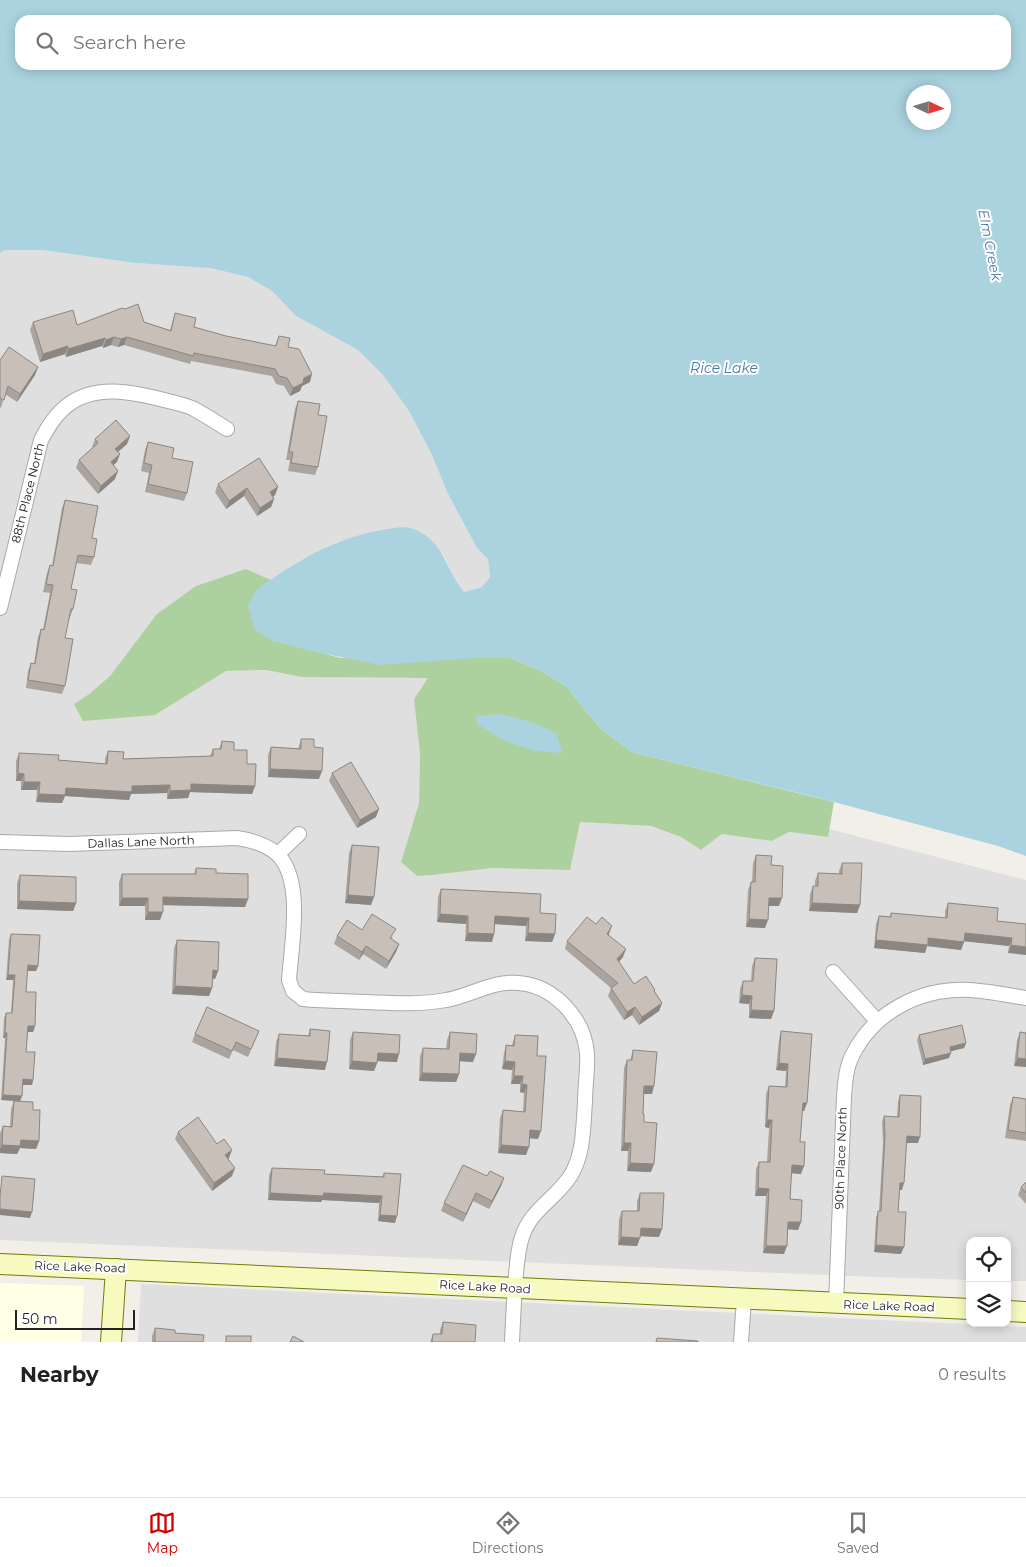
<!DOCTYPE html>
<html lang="en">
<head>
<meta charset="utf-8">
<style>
  body { margin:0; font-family:Montserrat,sans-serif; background:#f2f2f2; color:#222 }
  .controls { position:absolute; right:15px; bottom:15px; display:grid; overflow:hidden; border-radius:10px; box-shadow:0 2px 12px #0003 }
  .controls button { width:45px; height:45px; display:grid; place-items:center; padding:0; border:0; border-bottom:1px solid #e0e0e0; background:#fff; color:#222; font:25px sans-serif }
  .compass { position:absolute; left:906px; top:85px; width:45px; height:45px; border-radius:50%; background:#fff; box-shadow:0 2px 12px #0003; rotate:94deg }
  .scale { position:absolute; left:15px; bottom:12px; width:120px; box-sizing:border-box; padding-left:5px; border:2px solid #222; border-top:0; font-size:14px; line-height:18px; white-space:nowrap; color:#222; -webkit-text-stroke:4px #fff; paint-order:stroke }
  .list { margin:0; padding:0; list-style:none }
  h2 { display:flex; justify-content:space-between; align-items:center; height:65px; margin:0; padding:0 20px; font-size:21px }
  h2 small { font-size:16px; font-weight:400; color:#767676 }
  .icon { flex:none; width:28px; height:28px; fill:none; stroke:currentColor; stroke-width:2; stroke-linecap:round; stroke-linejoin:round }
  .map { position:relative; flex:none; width:1026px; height:1342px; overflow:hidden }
  .search { position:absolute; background:#fff; box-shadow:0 2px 12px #0003; left:15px; right:15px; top:15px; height:55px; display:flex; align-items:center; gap:12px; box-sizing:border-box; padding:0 18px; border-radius:15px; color:#767676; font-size:19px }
  .sheet { height:155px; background:#fff }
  nav { display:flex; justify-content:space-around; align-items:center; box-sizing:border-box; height:70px; border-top:1px solid #e0e0e0; background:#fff; font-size:14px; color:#767676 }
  nav a { display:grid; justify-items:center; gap:2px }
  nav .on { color:#d40000 }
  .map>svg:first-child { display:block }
</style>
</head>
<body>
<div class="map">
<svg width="1026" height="1342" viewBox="0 0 1026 1342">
  <rect width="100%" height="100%" fill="#f2efe9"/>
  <g fill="#e0dfdf">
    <polygon points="5,250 42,250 135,263 210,268 248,277 272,291 296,316 358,350 383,375 409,411 432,455 447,492 477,548 488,559 490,577 482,587 464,592 457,583 443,554 336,542 301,560 271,580 246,569 131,649 110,676 89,694 74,704 155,715 226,671 266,670 302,677 428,678 420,753 419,803 401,862 417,876 433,875 492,868 569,870 580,822 651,826 681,837 701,850 722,834 772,841 789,832 827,837 829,829 1026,880 1026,1281 1007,1281 1007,1241 970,1241 970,1280 848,1276 0,1240 0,253"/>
    <polygon points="141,1284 1026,1327 1026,1342 138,1342"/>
  </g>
  <polygon fill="#ffffe5" points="0,1283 84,1286 81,1342 0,1342"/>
  <polygon fill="#add19e" points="246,569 271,580 257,590 272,640 341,658 511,658 539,670 566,686 600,728 632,752 834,802 828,837 789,832 772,841 722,834 701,850 681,837 651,826 580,822 570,870 492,868 433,875 417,876 401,862 419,803 420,753 414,699 428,678 302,677 266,670 226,671 155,715 83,721 74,704 89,694 110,676 157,614 196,586"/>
  <g fill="#aad3df" fill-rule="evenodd">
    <path d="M0 0H1026V856L998 846 819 798 632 752 600 728 566 686 539 670 511 658H474L380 665 311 651 272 640 255 630 248 607C250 602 253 595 256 591 261 585 269 581 275 577 308 554 342 537 382 530 392 528 406 525 416 530 444 542 446 570 464 592L482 587 490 577 488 559 477 548 447 492 432 455 409 411 383 375 358 350 296 316 272 291 248 277 210 268 135 263 42 250H5L0 253ZM20 20H1006V65H20ZM914 92H944V122H914Z"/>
    <path d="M500 714C520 719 539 723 557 734L562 753 536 751 505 741 477 724 476 716Z"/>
  </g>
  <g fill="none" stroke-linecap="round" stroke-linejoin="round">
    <defs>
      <g id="street">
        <path d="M0 608 41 440C47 429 53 418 63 409 92 382 134 392 168 401 177 403 186 405 194 409 205 415 216 422 227 429"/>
        <path d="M0 842 69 844 237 838C251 840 265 844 276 853 305 878 291 947 289 980L293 991 303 999C324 1001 345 1001 367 1002 393 1003 419 1005 446 1000 471 996 492 980 519 983 554 986 584 1018 587 1053 588 1069 585 1086 585 1102 583 1127 584 1153 571 1175 556 1199 531 1209 522 1237 518 1249 517 1262 516 1274 514 1297 513 1319 512 1342"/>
        <polyline points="278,854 299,834"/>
        <polyline points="833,972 877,1021"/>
        <path d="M836 1304 844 1097C845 1083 846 1068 852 1056 874 1011 921 988 969 990 988 991 1007 995 1026 998"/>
        <polyline points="741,1342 744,1299"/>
      </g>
      <g id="secondary">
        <polyline points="0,1264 970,1309"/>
        <polyline points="1007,1311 1026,1312"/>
        <polyline points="111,1342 116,1269"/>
      </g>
    </defs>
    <use href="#street" stroke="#a9a9a9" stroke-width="16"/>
    <use href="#secondary" stroke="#707d05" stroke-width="22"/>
    <use href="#street" stroke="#fff" stroke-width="14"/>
    <use href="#secondary" stroke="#f7fabf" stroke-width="20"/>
  </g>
  <g fill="#aba49e">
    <polygon points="175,313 194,327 226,336 275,346 279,336 288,347 310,382 302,386 300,391 290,396 284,386 276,384 272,376 191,361 190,364 124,345 118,347 111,345 103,348 102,346 66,357 65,354 40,362 30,330 33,322 77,325 144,322 170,330"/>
    <polygon points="0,360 38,367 35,375 17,402 5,394 1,408 0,407"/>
    <polygon points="298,401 318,415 318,467 315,475 288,471 290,460 286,460 295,409"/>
    <polygon points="130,436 127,444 118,452 117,462 113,465 115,479 98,494 76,468 79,460 93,448 92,447 95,439"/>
    <polygon points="148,442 172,458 187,493 184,501 145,492 149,473 141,471 145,450"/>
    <polygon points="218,484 278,487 275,495 273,497 274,499 271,507 257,516 244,496 226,509 215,492"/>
    <polygon points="65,500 92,538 94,557 91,565 76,563 71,589 73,609 70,617 69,617 65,638 65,686 62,694 26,688 28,671 31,663 34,664 38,637 41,629 43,630 50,593 43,592 47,573 50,565 52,566 62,508"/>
    <polygon points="301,739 314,747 319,779 268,777 268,755 271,747 298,749"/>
    <polygon points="222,741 234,750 247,764 255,786 252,794 190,792 188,798 167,799 167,793 131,794 129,800 65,796 62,803 36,802 37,790 21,790 21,781 16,781 16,761 19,753 58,760 105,764 105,759 108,751 123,759 210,756 213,749 219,749"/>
    <polygon points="332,773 376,817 357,828 329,781"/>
    <polygon points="352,845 371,905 345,903 349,853"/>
    <polygon points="756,855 771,865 779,906 768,906 765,928 746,927 748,890 751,882 752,882 753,863"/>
    <polygon points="842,863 860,905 857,913 809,911 810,894 813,886 815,886 815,881 818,873 839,874 839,871"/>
    <polygon points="196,868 216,873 248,899 245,907 163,905 160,920 145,920 145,906 119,906 119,882 122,874 194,874"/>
    <polygon points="20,875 76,903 73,911 17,909 17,883"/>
    <polygon points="441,889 540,913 555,934 552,942 525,941 526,926 495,924 494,934 492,942 465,941 466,924 437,922 438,897"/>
    <polygon points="948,903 997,921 1026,924 1008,953 1009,946 964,941 961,950 927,946 925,953 874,948 876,924 879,916 890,917 891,913 945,918 945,911"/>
    <polygon points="362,930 393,937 391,939 399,944 396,952 386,969 363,954 359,960 334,944 337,936"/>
    <polygon points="11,934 38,966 36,971 27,971 26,992 35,1026 33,1032 28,1032 26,1052 33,1080 32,1085 23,1085 22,1096 20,1101 33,1110 39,1141 36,1149 20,1148 17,1154 0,1153 0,1133 3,1126 10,1126 11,1109 14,1101 1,1100 5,1038 3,1038 4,1018 6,1013 11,1013 13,980 6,980 9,939"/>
    <polygon points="609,934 609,935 623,957 619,962 634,984 655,990 655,992 662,1003 659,1011 639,1025 632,1015 624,1020 608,996 611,988 565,949 567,941"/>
    <polygon points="177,940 218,971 215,979 213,978 212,988 209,996 172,994 174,948"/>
    <polygon points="755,958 774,1011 771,1019 749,1018 749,1004 739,1003 740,989 743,981 751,981 752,966"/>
    <polygon points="310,1029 325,1070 274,1066 276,1042 279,1034 308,1036"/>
    <polygon points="259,1031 248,1057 233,1050 229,1059 192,1042 195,1034"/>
    <polygon points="781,1031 807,1103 804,1111 802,1110 800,1142 801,1174 791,1173 790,1199 801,1222 798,1230 787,1229 784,1254 763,1253 766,1196 755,1196 756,1169 759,1162 767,1162 769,1128 765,1127 766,1094 769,1086 785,1087 786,1071 776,1070 779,1039"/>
    <polygon points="353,1032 397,1062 378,1061 374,1071 349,1069 350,1040"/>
    <polygon points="450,1032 473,1062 459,1061 459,1074 456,1082 419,1081 420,1056 423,1048 446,1049 447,1040"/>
    <polygon points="1020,1032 1026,1033 1014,1066 1017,1040"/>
    <polygon points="515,1035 537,1056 538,1139 530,1138 526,1155 498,1153 500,1118 503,1110 523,1112 524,1093 520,1092 520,1084 511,1084 512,1070 502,1069 504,1053 506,1045 512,1045"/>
    <polygon points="919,1035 966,1043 964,1048 951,1051 949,1058 923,1065 917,1040"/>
    <polygon points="633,1050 652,1094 644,1094 643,1114 651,1172 627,1171 628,1151 621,1151 624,1068 627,1060 630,1060"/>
    <polygon points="900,1095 918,1143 906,1143 902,1190 900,1190 898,1212 901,1254 874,1252 876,1217 879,1211 883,1142 882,1122 884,1116 897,1117 898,1101"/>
    <polygon points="1013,1097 1026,1099 1026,1141 1005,1138 1010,1105"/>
    <polygon points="178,1132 217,1144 229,1158 228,1159 232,1176 212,1191 175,1139"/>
    <polygon points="272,1168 324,1174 382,1177 384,1173 395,1223 378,1221 379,1203 322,1200 321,1202 268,1200 269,1175"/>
    <polygon points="487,1176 504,1178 501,1186 489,1209 473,1201 463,1222 441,1211 444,1203"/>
    <polygon points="1026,1182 1026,1204 1018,1195 1021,1187"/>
    <polygon points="640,1193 659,1237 640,1236 637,1246 618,1245 619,1219 622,1211 637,1211 637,1201"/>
    <polygon points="443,1322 475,1342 430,1342 433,1334 440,1334 440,1330"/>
    <polygon points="155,1328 175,1333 203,1342 152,1342 152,1336"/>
  </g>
  <g fill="#8b8681">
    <polygon points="114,337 111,345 103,348 106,340"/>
    <polygon points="127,337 124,345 118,347 121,339"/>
    <polygon points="105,338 102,346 66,357 68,349"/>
    <polygon points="68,346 65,354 40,362 43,354"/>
    <polygon points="38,367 35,375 17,402 20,394"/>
    <polygon points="312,374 310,382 302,386 300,391 290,396 293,388 304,378"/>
    <polygon points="130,436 127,444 112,457 115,449"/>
    <polygon points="120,454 117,462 108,470 111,462"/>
    <polygon points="118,471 115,479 98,494 101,486"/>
    <polygon points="278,487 275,495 268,500 270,492"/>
    <polygon points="247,488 244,496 226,509 229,501"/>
    <polygon points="274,499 271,507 257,516 260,508"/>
    <polygon points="270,769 322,771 319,779 268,777"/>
    <polygon points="18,773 24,774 21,781 16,781"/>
    <polygon points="24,782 40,782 37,790 21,790"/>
    <polygon points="191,784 255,786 252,794 190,792 188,798 167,799 170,791"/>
    <polygon points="170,785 167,793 131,794 129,800 65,796 62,803 36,802 39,794 66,788"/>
    <polygon points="379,809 376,817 357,828 360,820"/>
    <polygon points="348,895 374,897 371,905 345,903"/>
    <polygon points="163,897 248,899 245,907 160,905"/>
    <polygon points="122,898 148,898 145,906 119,906"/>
    <polygon points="769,898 782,898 779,906 766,906"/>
    <polygon points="19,901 76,903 73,911 17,909"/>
    <polygon points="812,903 860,905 857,913 809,911"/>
    <polygon points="148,912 163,912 160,920 145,920"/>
    <polygon points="440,914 468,916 466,924 437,922"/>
    <polygon points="495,916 529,918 526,926 492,924"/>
    <polygon points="749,919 768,920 765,928 746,927"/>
    <polygon points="612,926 609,934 604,942 607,934"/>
    <polygon points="468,933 494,934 492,942 465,941"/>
    <polygon points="528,933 555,934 552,942 525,941"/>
    <polygon points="965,933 1012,938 1009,946 962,941"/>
    <polygon points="928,938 964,942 961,950 927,946 925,953 874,948 876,940"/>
    <polygon points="399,944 396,952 386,969 389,961"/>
    <polygon points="1011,945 1026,947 1026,955 1008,953"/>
    <polygon points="366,946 363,954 359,960 362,952"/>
    <polygon points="626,949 623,957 614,967 617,959"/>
    <polygon points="28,965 38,966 36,971 26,971"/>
    <polygon points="213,970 218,971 215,979 210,978"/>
    <polygon points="8,975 15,975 13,980 6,980"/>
    <polygon points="175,986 212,988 209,996 172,994"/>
    <polygon points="742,995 752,996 749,1004 739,1003"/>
    <polygon points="662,1003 659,1011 639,1025 642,1017"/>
    <polygon points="635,1007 632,1015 624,1020 627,1012"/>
    <polygon points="751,1010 774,1011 771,1019 749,1018"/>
    <polygon points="28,1026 35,1026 33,1032 26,1032"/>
    <polygon points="5,1033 7,1033 5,1038 3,1038"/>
    <polygon points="966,1043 964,1048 948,1052 950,1047"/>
    <polygon points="378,1053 399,1054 397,1062 375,1061"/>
    <polygon points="460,1053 476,1054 473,1062 457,1061"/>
    <polygon points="951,1053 949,1058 923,1065 925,1059"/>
    <polygon points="277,1058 327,1062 325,1070 274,1066"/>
    <polygon points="1017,1058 1026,1059 1026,1067 1014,1066"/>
    <polygon points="352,1061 377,1063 374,1071 349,1069"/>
    <polygon points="505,1061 515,1062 512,1070 502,1069"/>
    <polygon points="779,1063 788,1064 786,1071 776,1070"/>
    <polygon points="422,1073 459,1074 456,1082 419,1081"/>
    <polygon points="514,1076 523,1076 520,1084 511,1084"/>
    <polygon points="23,1079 33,1080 32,1085 21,1085"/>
    <polygon points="522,1084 527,1085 524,1093 520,1092"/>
    <polygon points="644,1086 654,1086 652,1094 641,1094"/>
    <polygon points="3,1095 22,1096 20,1101 1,1100"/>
    <polygon points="803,1103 807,1103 804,1111 800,1110"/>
    <polygon points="767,1120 772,1120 769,1128 765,1127"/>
    <polygon points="530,1130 541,1131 538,1139 528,1138"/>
    <polygon points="907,1136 920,1137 918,1143 904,1143"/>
    <polygon points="21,1140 39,1141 36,1149 20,1148 17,1154 0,1153 0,1149 2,1145"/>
    <polygon points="624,1143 631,1143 628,1151 621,1151"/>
    <polygon points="501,1145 529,1147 526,1155 498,1153"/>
    <polygon points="232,1150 229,1158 222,1163 225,1155"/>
    <polygon points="630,1163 654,1164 651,1172 627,1171"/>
    <polygon points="792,1165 804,1166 801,1174 789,1173"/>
    <polygon points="235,1168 232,1176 212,1191 214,1183"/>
    <polygon points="504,1178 501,1186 489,1209 492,1201"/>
    <polygon points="900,1183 904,1183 902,1190 898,1189"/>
    <polygon points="758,1188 769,1189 766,1196 755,1196"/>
    <polygon points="270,1193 324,1193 382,1196 379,1203 322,1200 321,1202 268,1200"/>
    <polygon points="476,1193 473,1201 463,1222 466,1214"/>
    <polygon points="0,1209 32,1212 30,1218 0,1215"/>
    <polygon points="380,1215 397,1216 395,1223 378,1221"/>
    <polygon points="788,1222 801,1222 798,1230 785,1229"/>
    <polygon points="641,1228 662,1229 659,1237 638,1236"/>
    <polygon points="621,1237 640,1238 637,1246 618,1245"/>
    <polygon points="876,1245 904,1247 901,1254 874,1252"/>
    <polygon points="766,1246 787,1246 784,1254 763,1253"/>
  </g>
  <g fill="#c7bfb8" stroke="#8b8681">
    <polygon points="138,304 144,322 171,331 175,313 196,318 194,327 226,336 276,346 279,336 290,338 288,347 299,349 312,374 304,378 303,383 293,388 287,378 279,376 275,369 194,353 193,356 127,337 121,339 114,337 106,340 105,338 68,349 68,346 43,354 33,322 73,310 77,325 122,308 125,309"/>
    <polygon points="9,347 38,367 20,394 8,386 4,400 0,398 0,360"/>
    <polygon points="298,401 320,404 318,415 327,416 318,467 291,463 293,452 289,452"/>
    <polygon points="116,420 130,436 115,449 120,454 111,462 118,471 101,486 79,460 98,443 95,439"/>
    <polygon points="148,442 174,448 172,458 193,462 187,493 148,484 152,465 144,463"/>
    <polygon points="259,458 278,487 270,492 274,499 260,508 247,488 229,501 218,484"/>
    <polygon points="65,500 98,506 92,538 97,539 94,557 78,555 71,589 77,590 73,609 71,609 65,638 73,639 65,686 28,680 31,663 35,664 41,629 44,630 53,585 46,584 50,565 53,566"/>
    <polygon points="301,739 314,739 314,747 323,748 322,771 270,769 271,747 301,749"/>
    <polygon points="222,741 234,742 234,750 247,750 247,764 256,764 255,786 191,784 191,790 170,791 170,785 132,786 132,792 66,788 65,795 39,794 40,782 24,782 24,774 18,773 19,753 59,755 58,760 107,764 108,751 124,752 123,759 213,756 213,749 221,749"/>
    <polygon points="351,762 379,809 360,820 332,773"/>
    <polygon points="352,845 379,847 374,897 348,895"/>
    <polygon points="756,855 772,856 771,865 783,866 782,898 769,898 768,920 749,919 751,882 755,882"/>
    <polygon points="842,863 862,863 860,905 812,903 813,886 818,886 818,873 842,874"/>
    <polygon points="196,868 216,869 216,873 248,874 248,899 163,897 163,912 148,912 148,898 122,898 122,874 196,874"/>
    <polygon points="20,875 76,877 76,903 19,901"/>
    <polygon points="441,889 541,894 540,913 556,914 555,934 528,933 529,918 495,916 494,934 468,933 468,916 440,914"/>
    <polygon points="948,903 998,908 997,921 1026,924 1026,947 1011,945 1012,938 965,933 964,942 928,938 928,945 876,940 879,916 891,917 891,913 947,918"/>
    <polygon points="372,914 396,929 390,938 399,944 389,961 366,946 362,952 337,936 347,920 362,930"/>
    <polygon points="587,917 596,924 602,917 612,926 607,934 626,949 617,959 634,984 646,976 655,990 654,991 662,1003 642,1017 635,1007 627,1012 611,988 618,983 567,941"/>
    <polygon points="11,934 40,935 38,966 28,965 26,992 36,992 35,1026 28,1026 26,1052 35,1052 33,1080 23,1079 22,1096 3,1095 7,1033 5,1033 6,1013 12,1013 15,975 8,975"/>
    <polygon points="177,940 219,942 218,971 213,970 212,988 175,986"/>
    <polygon points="755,958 777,959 774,1011 751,1010 752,996 742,995 743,981 753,981"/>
    <polygon points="207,1007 259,1031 251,1049 236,1042 232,1051 195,1034"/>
    <polygon points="962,1025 966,1043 950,1047 951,1053 925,1059 919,1035"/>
    <polygon points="310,1029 330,1031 327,1062 277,1058 279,1034 310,1036"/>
    <polygon points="781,1031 812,1034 807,1103 803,1103 800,1142 805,1142 804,1166 792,1165 790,1199 802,1200 801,1222 788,1222 787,1246 766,1246 769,1189 758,1188 759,1162 770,1162 772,1120 767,1120 769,1086 787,1087 788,1064 779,1063"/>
    <polygon points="353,1032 400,1035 399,1054 378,1053 377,1063 352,1061"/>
    <polygon points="450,1032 477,1034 476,1054 460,1053 459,1074 422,1073 423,1048 449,1049"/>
    <polygon points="1020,1032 1026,1033 1026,1059 1017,1058"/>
    <polygon points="515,1035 538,1036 537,1056 546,1056 541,1131 530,1130 529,1147 501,1145 503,1110 525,1112 527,1085 522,1084 523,1076 514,1076 515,1062 505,1061 506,1045 514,1046"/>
    <polygon points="633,1050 657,1052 654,1086 644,1086 643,1114 644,1114 644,1122 657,1123 654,1164 630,1163 631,1143 624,1143 627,1060 632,1060"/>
    <polygon points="900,1095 921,1096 920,1137 907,1136 904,1183 900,1183 898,1212 906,1212 904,1247 876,1245 878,1211 881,1211 885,1135 884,1116 899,1117"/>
    <polygon points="1013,1097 1026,1099 1026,1133 1008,1130"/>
    <polygon points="14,1101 33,1102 33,1110 40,1110 39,1141 21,1140 20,1146 2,1145 3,1126 12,1127"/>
    <polygon points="198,1117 217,1144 224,1139 232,1150 225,1155 235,1168 214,1183 178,1132"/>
    <polygon points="463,1165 487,1176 490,1171 504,1178 492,1201 476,1193 466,1214 444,1203"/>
    <polygon points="272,1168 325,1170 324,1174 384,1177 384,1173 401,1174 397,1216 380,1215 382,1196 324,1193 323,1196 270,1193"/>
    <polygon points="2,1176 35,1179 32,1212 0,1209 0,1196"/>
    <polygon points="1026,1182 1026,1193 1021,1187"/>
    <polygon points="640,1193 664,1193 662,1229 641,1228 640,1238 621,1237 622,1211 639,1211"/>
    <polygon points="443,1322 476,1325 475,1342 432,1342 433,1334 442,1334"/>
    <polygon points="155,1328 175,1330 175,1333 204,1335 203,1342 155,1342"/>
    <rect x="226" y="1336" width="25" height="6"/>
    <polygon points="293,1336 304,1342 290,1342"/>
    <polygon points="657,1338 698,1341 698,1342 656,1342"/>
  </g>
  <g text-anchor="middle" stroke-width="4" stroke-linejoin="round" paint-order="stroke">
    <g font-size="12" fill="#222" stroke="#fff">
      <text transform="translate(28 493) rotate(-76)" y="4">88th Place North</text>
      <text transform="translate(141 842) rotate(-2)" y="4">Dallas Lane North</text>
      <text transform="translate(841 1158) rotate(-88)" y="4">90th Place North</text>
      <text transform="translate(80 1267) rotate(2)" y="4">Rice Lake Road</text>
      <text transform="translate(485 1287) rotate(3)" y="4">Rice Lake Road</text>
      <text transform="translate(889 1306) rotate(2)" y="4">Rice Lake Road</text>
    </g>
    <g font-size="14" font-style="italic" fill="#4a7aab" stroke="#fff">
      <text transform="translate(990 245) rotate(79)" y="5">Elm Creek</text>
      <text x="724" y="373">Rice Lake</text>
    </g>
  </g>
</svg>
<div class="controls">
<button><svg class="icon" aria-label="locate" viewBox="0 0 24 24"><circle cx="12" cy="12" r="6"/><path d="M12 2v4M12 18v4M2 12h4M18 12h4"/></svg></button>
<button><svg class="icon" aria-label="layers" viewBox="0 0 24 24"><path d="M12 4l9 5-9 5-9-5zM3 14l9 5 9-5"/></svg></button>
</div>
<svg class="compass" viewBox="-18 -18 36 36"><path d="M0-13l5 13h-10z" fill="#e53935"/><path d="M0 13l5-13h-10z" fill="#767676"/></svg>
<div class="scale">50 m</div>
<div class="search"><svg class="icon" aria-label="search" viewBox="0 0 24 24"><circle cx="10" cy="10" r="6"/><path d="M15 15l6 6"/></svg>Search here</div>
</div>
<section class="sheet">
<h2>Nearby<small>0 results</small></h2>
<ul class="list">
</ul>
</section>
<nav>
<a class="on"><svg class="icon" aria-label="map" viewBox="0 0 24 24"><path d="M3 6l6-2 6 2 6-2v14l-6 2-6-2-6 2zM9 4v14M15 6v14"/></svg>Map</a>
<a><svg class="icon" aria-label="directions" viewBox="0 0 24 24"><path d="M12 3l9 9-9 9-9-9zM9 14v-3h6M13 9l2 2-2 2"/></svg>Directions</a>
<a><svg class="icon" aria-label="saved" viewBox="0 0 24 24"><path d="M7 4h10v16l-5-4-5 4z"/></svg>Saved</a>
</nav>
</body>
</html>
